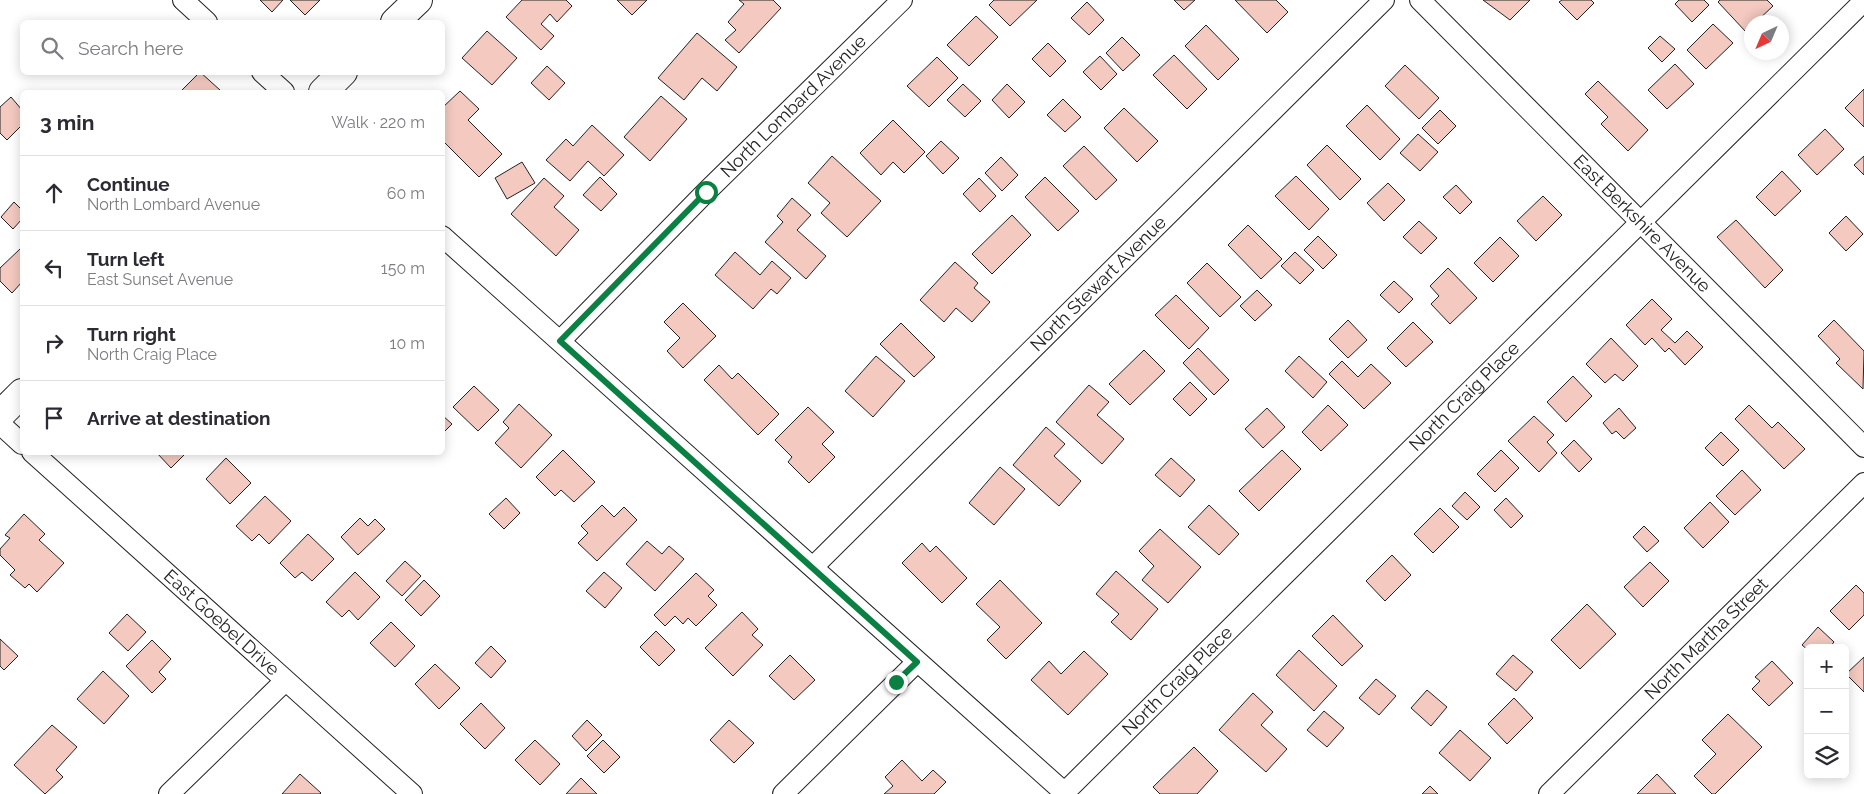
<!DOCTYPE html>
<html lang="en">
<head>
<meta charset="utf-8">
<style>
  body { margin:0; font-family:Raleway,sans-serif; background:#f2f2f3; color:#2b2b33 }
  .controls { position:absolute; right:15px; bottom:15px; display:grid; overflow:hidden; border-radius:8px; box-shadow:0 2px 12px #0003 }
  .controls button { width:45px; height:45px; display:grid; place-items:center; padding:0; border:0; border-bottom:1px solid #e1e1e2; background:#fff; color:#2b2b33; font:25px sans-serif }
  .compass { position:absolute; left:1744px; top:15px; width:45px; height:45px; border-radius:50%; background:#fff; box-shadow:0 2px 12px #0003; rotate:224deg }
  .stop { position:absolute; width:15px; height:15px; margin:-11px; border:4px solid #0b8043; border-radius:50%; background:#fff }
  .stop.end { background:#0b8043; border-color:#fff; box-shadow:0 1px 5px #0008 }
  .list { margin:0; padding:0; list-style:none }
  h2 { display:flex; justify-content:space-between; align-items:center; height:65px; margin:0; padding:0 20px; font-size:21px }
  h2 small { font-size:16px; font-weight:400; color:#7c7c81 }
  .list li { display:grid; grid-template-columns:32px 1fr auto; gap:15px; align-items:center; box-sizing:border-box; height:75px; padding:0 20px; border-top:1px solid #e1e1e2 }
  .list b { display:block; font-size:19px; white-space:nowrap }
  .list p { margin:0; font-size:16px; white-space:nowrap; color:#7c7c81 }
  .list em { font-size:16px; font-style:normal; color:#7c7c81 }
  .icon { flex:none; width:28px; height:28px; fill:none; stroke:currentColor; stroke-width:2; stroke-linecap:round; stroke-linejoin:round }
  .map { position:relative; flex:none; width:1864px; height:794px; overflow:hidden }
  .search { position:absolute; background:#fff; box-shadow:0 2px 12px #0003; left:20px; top:20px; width:425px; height:55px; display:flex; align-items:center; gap:12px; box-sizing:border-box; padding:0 18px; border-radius:8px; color:#7c7c81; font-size:19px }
  .panel { position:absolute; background:#fff; box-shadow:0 2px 12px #0003; left:20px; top:90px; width:425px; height:365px; border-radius:8px }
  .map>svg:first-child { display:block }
</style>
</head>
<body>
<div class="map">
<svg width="1864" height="794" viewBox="0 0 1864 794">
  <rect width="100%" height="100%" fill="#fff"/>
  <g fill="#f3c9c0" stroke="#222">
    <polygon points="260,0 283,0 272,12"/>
    <polygon points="290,0 320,0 305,15"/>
    <polygon points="522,0 566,0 572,6 557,22 550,14 541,24 554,36 541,50 506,17"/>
    <polygon points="617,0 647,0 632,15"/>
    <polygon points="739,0 773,0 781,8 739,53 725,40 736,30 728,22 744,4"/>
    <polygon points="994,0 1037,0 1010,26 989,5"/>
    <polygon points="1174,0 1195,0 1184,10"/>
    <polygon points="1235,0 1276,0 1288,12 1267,33"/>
    <polygon points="1483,0 1530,0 1510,20"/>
    <polygon points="1562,0 1591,0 1594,3 1577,20 1559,2"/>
    <polygon points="1679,0 1704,0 1709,5 1692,22 1675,4"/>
    <polygon points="1720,0 1767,0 1773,6 1756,22 1752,22 1752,26 1746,32 1718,2"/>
    <polygon points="1087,2 1104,20 1089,35 1071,18"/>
    <polygon points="976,16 998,37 969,66 947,45"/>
    <polygon points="1713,24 1733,43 1706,69 1687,50"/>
    <polygon points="1206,25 1239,59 1218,80 1185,46"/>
    <polygon points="487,31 517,58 492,85 462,58"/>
    <polygon points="697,33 737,67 717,91 702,78 684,100 658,78"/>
    <polygon points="1660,36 1675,49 1662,62 1648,48"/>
    <polygon points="1122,37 1140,55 1123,71 1106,53"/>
    <polygon points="1048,43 1066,61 1050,77 1032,59"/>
    <polygon points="1174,55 1207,89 1187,109 1153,75"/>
    <polygon points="1100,56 1117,74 1101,90 1083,72"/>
    <polygon points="937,57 958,78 929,107 907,86"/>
    <polygon points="1675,64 1694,84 1667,109 1648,90"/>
    <polygon points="1405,65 1439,98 1419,119 1385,86"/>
    <polygon points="547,66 565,83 549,100 531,83"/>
    <polygon points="200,72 220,90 217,92 180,92"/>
    <polygon points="1598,81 1648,130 1628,151 1601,124 1608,117 1585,94"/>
    <polygon points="963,84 981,101 965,117 947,100"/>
    <polygon points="1007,84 1025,102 1009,118 992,100"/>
    <polygon points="1864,89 1864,127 1845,108"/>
    <polygon points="460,91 479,109 468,120 502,154 479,177 442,140 442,108"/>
    <polygon points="661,96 687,119 650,161 624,137"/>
    <polygon points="11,97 22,110 22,125 7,140 0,133 0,107"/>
    <polygon points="1063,99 1081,117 1065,132 1047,115"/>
    <polygon points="1367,105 1400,139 1380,160 1346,126"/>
    <polygon points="1124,108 1158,141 1137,162 1104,128"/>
    <polygon points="1440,110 1456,126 1438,144 1422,128"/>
    <polygon points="893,120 925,152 904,173 893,162 881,175 860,153"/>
    <polygon points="592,125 624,155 604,176 588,161 570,181 546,160 566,139 573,146"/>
    <polygon points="1825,129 1844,149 1817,175 1798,155"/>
    <polygon points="1418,134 1438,152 1420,171 1400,153"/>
    <polygon points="941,141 959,158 943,174 926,156"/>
    <polygon points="1327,145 1361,179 1340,200 1307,165"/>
    <polygon points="1084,146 1117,180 1096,200 1063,166"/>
    <polygon points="832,156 881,201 847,237 821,213 830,203 808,183"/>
    <polygon points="1864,156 1864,175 1854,165"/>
    <polygon points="1001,157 1018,175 1002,191 985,173"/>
    <polygon points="522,162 535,183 507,199 495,178"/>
    <polygon points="1782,171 1801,191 1775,216 1756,197"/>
    <polygon points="1296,176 1329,209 1309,230 1275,196"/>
    <polygon points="600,177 617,194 601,211 583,195"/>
    <polygon points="1045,177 1079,211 1058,231 1025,197"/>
    <polygon points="544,178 564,196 554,207 579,230 556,256 511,214"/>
    <polygon points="979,178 996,196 980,212 963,194"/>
    <polygon points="1388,183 1405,200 1384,221 1367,203"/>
    <polygon points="1456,185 1472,202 1460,214 1443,197"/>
    <polygon points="1543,196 1562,215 1536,241 1517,221"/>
    <polygon points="792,198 811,215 797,230 826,256 806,279 765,242 783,222 777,216"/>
    <polygon points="14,202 22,210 22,219 13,229 1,217"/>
    <polygon points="1012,215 1031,235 992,274 972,254"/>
    <polygon points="1846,216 1863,234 1846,251 1829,233"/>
    <polygon points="1736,220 1783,270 1765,288 1717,237"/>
    <polygon points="1419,221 1437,238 1421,254 1403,237"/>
    <polygon points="1248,225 1282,259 1261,279 1228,245"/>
    <polygon points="1318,236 1337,255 1323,269 1304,250"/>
    <polygon points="1500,237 1519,256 1493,282 1474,263"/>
    <polygon points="20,249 22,252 22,282 12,293 0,281 0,268"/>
    <polygon points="735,252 760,275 772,261 791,278 777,294 771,289 753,309 715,275"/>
    <polygon points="1295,252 1314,270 1300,284 1281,266"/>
    <polygon points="955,262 978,283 974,288 990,302 972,322 956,308 944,322 920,300"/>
    <polygon points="1207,263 1241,297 1220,317 1187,283"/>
    <polygon points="1448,268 1477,298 1450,324 1431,304 1439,296 1430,286"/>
    <polygon points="1394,281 1413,299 1399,313 1380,295"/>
    <polygon points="1257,290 1272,305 1255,321 1240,306"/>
    <polygon points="1176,295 1209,328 1189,349 1155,315"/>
    <polygon points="1652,299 1672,319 1661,330 1675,343 1687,331 1703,347 1685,365 1669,348 1665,352 1652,338 1645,345 1626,325"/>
    <polygon points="683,303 716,336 683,368 667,351 680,338 664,322"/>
    <polygon points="1348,320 1367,340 1348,358 1329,339"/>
    <polygon points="1834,320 1864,351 1863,389 1836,363 1840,359 1818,336"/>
    <polygon points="1413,322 1433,342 1406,367 1387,348"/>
    <polygon points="901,323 935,357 914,377 880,344"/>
    <polygon points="1611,338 1638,366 1623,381 1615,374 1605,383 1586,364"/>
    <polygon points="1198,348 1229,380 1214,395 1183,363"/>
    <polygon points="1144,350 1165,371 1130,405 1109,384"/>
    <polygon points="876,356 905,381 873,417 845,391"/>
    <polygon points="1299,356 1327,382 1313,398 1285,371"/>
    <polygon points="1342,361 1358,377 1371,364 1391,383 1364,409 1329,374"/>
    <polygon points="719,365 732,379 738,373 779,414 758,435 704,380"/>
    <polygon points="1573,376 1592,396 1566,422 1547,402"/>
    <polygon points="1190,382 1207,399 1190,416 1173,399"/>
    <polygon points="1089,385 1109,402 1097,415 1124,439 1102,464 1056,422"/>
    <polygon points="474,386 499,410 478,431 453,407"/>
    <polygon points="519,404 552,435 521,468 495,443 509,428 503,422"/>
    <polygon points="1328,405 1348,425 1321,451 1302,432"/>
    <polygon points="1749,405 1772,428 1778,422 1805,449 1784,469 1735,419"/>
    <polygon points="808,407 834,432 822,444 835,457 809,483 788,462 792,457 775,440"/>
    <polygon points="1267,408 1285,427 1263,448 1245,429"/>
    <polygon points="1619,408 1636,428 1624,439 1616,431 1612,434 1603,423"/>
    <polygon points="442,415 452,424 442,434"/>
    <polygon points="1534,416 1554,435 1547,442 1557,453 1539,472 1508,441"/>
    <polygon points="1046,427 1065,444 1054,456 1081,481 1059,506 1013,465"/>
    <polygon points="1721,432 1739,450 1723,466 1705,448"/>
    <polygon points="1574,440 1592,459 1579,472 1561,453"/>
    <polygon points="563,450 595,482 574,502 561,490 555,496 536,477"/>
    <polygon points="1282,450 1301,469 1259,511 1239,491"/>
    <polygon points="1501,450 1519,468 1495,492 1477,474"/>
    <polygon points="156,452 187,452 171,468"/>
    <polygon points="226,458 251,483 230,504 206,479"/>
    <polygon points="1171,458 1195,480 1180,497 1155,475"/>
    <polygon points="1000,467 1025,489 994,525 969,503"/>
    <polygon points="1742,470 1761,490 1735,515 1716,496"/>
    <polygon points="1465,492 1480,507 1467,520 1452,506"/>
    <polygon points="265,496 291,521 269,544 259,534 252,541 236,526"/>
    <polygon points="506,498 520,513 504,529 489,514"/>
    <polygon points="1506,498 1523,516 1511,528 1494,510"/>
    <polygon points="1710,502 1729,522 1703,548 1684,528"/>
    <polygon points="602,505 614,517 624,507 637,520 597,561 578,543 588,533 581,526"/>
    <polygon points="1209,505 1239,534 1219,555 1188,527"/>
    <polygon points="1440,508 1459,527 1433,553 1414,534"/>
    <polygon points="24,514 45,534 39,540 64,563 37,592 29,584 25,588 10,575 15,570 0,555 0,549 10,538 5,535"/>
    <polygon points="360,518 368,526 375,519 385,529 358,555 341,537"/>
    <polygon points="1644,526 1659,541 1647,552 1633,537"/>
    <polygon points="1160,529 1201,567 1168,603 1142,580 1154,566 1139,551"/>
    <polygon points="308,534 334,559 312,581 302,572 295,578 280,563"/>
    <polygon points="647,541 662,554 669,546 684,559 655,591 626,564"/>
    <polygon points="922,543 930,552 936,546 967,578 942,603 902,563"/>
    <polygon points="1392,555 1411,575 1385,601 1366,581"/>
    <polygon points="405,561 421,576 402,596 386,581"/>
    <polygon points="1650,562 1669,581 1643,607 1624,587"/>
    <polygon points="1116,571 1158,609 1131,640 1111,622 1119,614 1096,594"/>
    <polygon points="355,572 380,597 358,620 349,610 342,617 326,602"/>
    <polygon points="604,572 622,588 605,608 586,591"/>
    <polygon points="696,573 714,590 708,596 717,605 696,626 688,618 683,624 675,616 665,626 654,615"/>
    <polygon points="424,580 440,596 421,616 405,600"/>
    <polygon points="1000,580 1042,623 1006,659 987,640 1000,627 976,604"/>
    <polygon points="1856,585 1864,593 1864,615 1849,630 1830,611"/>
    <polygon points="1587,604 1616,634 1580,669 1551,640"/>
    <polygon points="742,612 758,629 752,635 763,645 733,676 705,648"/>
    <polygon points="127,614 146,632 128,651 109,633"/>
    <polygon points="1333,615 1363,646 1342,666 1312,636"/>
    <polygon points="391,622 415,646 395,667 370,643"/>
    <polygon points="1818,627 1834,642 1829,648 1808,648 1808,650 1802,645"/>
    <polygon points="656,631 675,650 659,666 640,647"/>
    <polygon points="0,639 18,656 4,670 0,666"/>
    <polygon points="152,640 171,659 159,672 166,679 152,693 126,666"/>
    <polygon points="491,646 506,661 491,678 475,663"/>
    <polygon points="1299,650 1337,686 1314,711 1276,675"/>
    <polygon points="1084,651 1108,674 1068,715 1031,680 1049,661 1061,674"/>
    <polygon points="790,655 815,680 794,700 769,676"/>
    <polygon points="1513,655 1533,672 1516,691 1496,674"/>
    <polygon points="1864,657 1864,692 1846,674"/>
    <polygon points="1772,661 1793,683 1769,706 1752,689 1760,681 1755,677"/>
    <polygon points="435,664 460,688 439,709 415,684"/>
    <polygon points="103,671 129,696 104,724 77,699"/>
    <polygon points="1376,679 1396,696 1379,715 1359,698"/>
    <polygon points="1427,690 1447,707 1431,726 1411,708"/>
    <polygon points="1253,693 1273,712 1261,725 1287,749 1266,772 1219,730"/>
    <polygon points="1514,698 1533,718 1507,744 1488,724"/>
    <polygon points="481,703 505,728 485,749 460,724"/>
    <polygon points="1324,711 1344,728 1327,747 1307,730"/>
    <polygon points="1728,714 1762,747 1715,794 1712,794 1694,776 1716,754 1702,740"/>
    <polygon points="587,720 602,735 586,751 572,736"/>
    <polygon points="729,720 754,743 734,763 710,740"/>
    <polygon points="52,725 77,747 56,770 63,777 45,794 14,765"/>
    <polygon points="1460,730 1491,758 1470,781 1439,753"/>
    <polygon points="535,740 560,764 540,785 515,760"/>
    <polygon points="603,740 620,757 604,773 587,756"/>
    <polygon points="1194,747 1218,771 1197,794 1160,794 1153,787"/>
    <polygon points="902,760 922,781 933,770 946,782 934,794 884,794 893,786 885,777"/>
    <polygon points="300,774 321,793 320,794 282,794"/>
    <polygon points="1657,774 1676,794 1637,794"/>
    <polygon points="581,778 597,794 566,794"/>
    <polygon points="1430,786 1438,794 1422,794"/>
  </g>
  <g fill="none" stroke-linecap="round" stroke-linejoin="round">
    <defs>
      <g id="street">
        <polyline points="183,0 207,22"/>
        <path id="s1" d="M1420 0 1864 447"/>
        <polyline points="262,72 284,92"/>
        <polyline points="442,236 1066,794"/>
        <path id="s2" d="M560 341 706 192 902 0"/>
        <polyline points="0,424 22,444"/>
        <path id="s3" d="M32 452 412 794"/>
        <path id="s4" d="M813 567 1384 0"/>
        <path id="s5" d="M1065 792 1864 1"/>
        <polyline points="169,794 285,681"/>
        <polyline points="783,794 917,662"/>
        <path id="s6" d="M1549 794 1864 483"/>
      </g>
      <g id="secondary">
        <polyline points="395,22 418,0"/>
        <polyline points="323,92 343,72"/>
        <polyline points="0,415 22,393"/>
      </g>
    </defs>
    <use href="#street" stroke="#222" stroke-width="22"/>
    <use href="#secondary" stroke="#222" stroke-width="30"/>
    <use href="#street" stroke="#fff" stroke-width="20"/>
    <use href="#secondary" stroke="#fff" stroke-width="28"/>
  </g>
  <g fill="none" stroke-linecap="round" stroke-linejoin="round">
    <polyline stroke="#0b8043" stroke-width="6" points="706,192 560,341 917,662 896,682"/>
  </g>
  <g text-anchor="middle" stroke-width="4" stroke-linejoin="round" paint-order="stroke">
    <g font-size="18" fill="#222" stroke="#fff">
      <text dy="6" stroke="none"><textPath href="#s2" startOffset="331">North Lombard Avenue</textPath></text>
      <text dy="6" stroke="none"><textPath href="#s1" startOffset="315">East Berkshire Avenue</textPath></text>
      <text dy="6" stroke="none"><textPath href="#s4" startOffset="402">North Stewart Avenue</textPath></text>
      <text dy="6" stroke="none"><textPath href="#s5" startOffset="562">North Craig Place</textPath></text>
      <text dy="6" stroke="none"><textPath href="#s3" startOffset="255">East Goebel Drive</textPath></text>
      <text dy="6" stroke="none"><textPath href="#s6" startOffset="221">North Martha Street</textPath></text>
      <text dy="6" stroke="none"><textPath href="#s5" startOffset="158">North Craig Place</textPath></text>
    </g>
  </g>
</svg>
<div class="controls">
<button>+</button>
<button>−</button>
<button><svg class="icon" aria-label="layers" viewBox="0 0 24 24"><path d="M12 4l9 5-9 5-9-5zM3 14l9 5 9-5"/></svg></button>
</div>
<svg class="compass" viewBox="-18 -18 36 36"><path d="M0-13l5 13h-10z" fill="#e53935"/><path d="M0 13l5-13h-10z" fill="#7c7c81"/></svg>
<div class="stop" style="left:706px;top:192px"></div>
<div class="stop end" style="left:896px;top:682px"></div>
<div class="search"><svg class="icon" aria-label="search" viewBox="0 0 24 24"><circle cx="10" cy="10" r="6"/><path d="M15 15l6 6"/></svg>Search here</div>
<section class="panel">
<h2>3 min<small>Walk · 220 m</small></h2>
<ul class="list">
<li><svg class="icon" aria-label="ahead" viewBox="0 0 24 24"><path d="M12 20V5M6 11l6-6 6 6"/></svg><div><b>Continue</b><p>North Lombard Avenue</p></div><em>60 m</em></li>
<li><svg class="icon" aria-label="left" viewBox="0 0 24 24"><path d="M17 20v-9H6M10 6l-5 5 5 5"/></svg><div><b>Turn left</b><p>East Sunset Avenue</p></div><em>150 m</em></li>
<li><svg class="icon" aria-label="right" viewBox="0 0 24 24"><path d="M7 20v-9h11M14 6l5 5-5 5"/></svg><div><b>Turn right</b><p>North Craig Place</p></div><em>10 m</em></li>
<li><svg class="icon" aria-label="arrive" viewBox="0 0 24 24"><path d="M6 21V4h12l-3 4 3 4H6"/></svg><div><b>Arrive at destination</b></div></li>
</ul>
</section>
</div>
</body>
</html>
